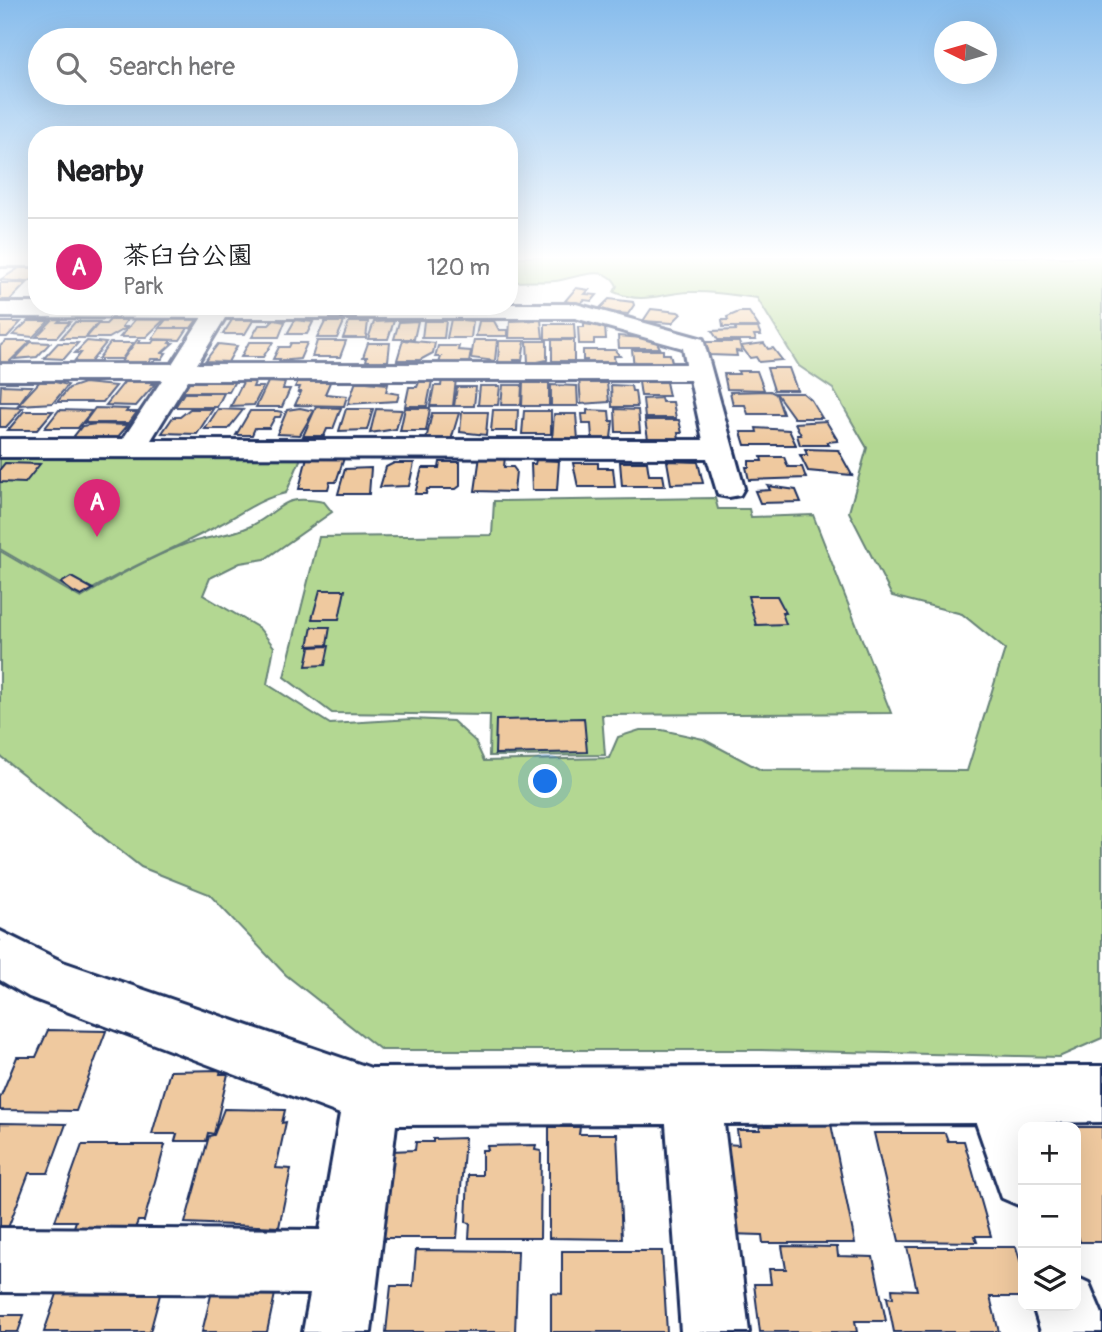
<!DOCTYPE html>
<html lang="en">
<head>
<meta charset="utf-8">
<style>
  body { margin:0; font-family:Pangolin,"Klee One",sans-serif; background:#f6f6f6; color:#202124 }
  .controls { position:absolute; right:21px; bottom:21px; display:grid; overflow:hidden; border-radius:14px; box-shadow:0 7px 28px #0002 }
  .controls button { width:63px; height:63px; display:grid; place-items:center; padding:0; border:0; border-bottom:2px solid #e0e0e0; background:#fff; color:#202124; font:35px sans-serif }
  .compass { position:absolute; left:934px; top:21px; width:63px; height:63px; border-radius:50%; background:#fff; box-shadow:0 7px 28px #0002; rotate:275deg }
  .you { position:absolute; left:546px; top:782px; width:24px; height:24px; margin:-18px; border:5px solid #fff; border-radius:50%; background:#1a73e8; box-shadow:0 0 0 10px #1a73e833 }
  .badge { display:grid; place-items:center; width:46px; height:46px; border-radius:50%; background:#db2777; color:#fff; font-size:23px; font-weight:700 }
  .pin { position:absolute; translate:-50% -58px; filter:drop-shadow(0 2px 4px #0008) }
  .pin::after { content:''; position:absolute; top:37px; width:24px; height:21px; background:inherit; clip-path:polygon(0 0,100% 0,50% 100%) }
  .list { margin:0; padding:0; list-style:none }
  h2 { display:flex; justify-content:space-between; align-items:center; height:91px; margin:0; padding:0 28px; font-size:30px }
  h2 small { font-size:23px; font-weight:400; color:#757577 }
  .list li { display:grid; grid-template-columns:46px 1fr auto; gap:21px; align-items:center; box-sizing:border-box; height:98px; padding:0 28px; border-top:2px solid #e0e0e0 }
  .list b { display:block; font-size:26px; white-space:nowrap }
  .list p { margin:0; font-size:23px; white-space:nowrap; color:#757577 }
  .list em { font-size:23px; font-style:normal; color:#757577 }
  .icon { flex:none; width:38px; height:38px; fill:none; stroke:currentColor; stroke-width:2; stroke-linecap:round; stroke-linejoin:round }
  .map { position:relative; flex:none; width:1102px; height:1332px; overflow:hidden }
  .search { position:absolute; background:#fff; box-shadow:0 7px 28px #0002; left:28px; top:28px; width:490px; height:77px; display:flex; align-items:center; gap:18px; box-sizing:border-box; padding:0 24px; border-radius:38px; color:#757577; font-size:26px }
  .panel { position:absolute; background:#fff; box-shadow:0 7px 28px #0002; left:28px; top:126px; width:490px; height:189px; border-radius:28px }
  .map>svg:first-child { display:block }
</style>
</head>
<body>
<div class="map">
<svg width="1102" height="1332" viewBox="0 0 1102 1332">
  <rect width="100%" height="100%" fill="#fff"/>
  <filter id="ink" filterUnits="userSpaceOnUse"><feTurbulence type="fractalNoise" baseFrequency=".0143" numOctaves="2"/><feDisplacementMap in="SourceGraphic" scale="14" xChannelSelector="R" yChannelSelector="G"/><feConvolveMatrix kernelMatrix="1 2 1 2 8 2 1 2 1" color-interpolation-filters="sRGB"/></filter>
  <g filter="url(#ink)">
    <g fill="#b3d792" stroke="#678378" stroke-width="2">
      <path d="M509 257H1102V1038L1059 1057 760 1050H381L286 975 209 894 141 867 0 756V551L81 598C113 578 147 559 183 545 204 537 230 536 251 526 285 509 278 494 324 502L332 512 265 559 240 563 210 578 203 595 259 628 274 647 267 684 330 724 412 719 453 721 475 741 484 761 609 758 618 737 640 730H662L703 739 761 770 967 771 1005 649 962 614 892 596 849 512 867 448 833 389 799 366 757 298C736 295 712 291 690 292 660 293 645 305 614 292L617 286C607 261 571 280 555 281 541 282 528 281 514 282L509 281Z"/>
      <path d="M0 457 301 458 286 493C261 498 242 513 219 525 173 550 125 568 81 596L0 549Z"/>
      <polygon points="715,498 718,509 749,509 751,517 813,515 891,713 602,715 605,755 489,756 490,715 332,713 284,677 319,537 492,535 494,501"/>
    </g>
    <g fill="#efc99f" stroke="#1b2f5e" stroke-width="2">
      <polygon points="24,265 37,265 37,278 27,282 0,280"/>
      <polygon points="0,283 27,283 10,300 0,300"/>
      <polygon points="576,288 589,290 585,294 597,295 592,301 584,300 580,304 565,301"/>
      <polygon points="609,299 633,302 634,305 628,314 597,311"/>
      <polygon points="651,309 678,312 681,314 672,323 643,321"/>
      <polygon points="739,312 749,312 759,327 723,327 722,320 728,320 727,317"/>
      <polygon points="56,316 64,316 58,322 70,322 57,337 36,337"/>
      <polygon points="138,316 168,316 146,337 120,337"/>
      <polygon points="168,317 199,317 191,328 159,328"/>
      <polygon points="238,319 254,319 245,334 223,334 232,320"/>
      <polygon points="451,319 473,321 471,338 447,338"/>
      <polygon points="110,320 127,320 122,327 128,327 109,338 86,338 98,324 106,324"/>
      <polygon points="274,320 285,322 279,337 252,337 259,325 269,325"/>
      <polygon points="295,320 313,322 307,334 287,334"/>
      <polygon points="541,320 543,338 509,338 510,321"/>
      <polygon points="28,321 49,321 33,337 13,335"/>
      <polygon points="394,321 388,339 368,339 374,322"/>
      <polygon points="418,321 414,339 394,339 399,322"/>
      <polygon points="424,321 446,321 444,338 422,338"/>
      <polygon points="479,321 494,321 499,330 508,330 508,336 476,336"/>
      <polygon points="0,322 21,322 7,337 0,337"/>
      <polygon points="75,322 99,322 85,338 61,338"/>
      <polygon points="325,322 344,322 337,338 317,338"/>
      <polygon points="349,322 368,322 366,338 343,338"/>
      <polygon points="545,324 574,324 575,339 545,339"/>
      <polygon points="584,324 605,327 606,339 594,339 594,344 579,344 578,327 584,327"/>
      <polygon points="160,328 188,328 180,340 152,339"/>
      <polygon points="735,328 758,328 761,335 754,335 756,340 718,340 712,331 736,330"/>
      <polygon points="618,336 655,339 660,348 619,348"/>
      <polygon points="137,340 140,340 138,343 152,343 154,340 171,340 169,343 173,343 162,353 166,353 162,359 151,359 147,366 118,366"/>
      <polygon points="403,340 435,343 433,353 420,360 397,360"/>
      <polygon points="474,340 497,340 495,361 471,358"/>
      <rect x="552" y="340" width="22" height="21"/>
      <polygon points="6,341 31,341 5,366 0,366 0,346"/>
      <polygon points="87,341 106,343 89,364 72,364 81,353 75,353"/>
      <polygon points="317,341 346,341 340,357 312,357"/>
      <polygon points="499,341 525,341 522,360 514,360 515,365 498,365"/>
      <polygon points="527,341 547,341 547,360 528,364"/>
      <polygon points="31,342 50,343 37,357 15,359"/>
      <polygon points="249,342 273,342 263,357 241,357"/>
      <polygon points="705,342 739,342 742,352 736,351 737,356 709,355"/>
      <polygon points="58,343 78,343 64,359 44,358"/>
      <polygon points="110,343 133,343 122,359 98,359"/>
      <polygon points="291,343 307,343 300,359 279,361 280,359 273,359 279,347 289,347"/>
      <polygon points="368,343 390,343 388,361 366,361 367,357 363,357"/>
      <polygon points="764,343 768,349 773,348 782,360 759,362 756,357 750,358 741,346"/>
      <polygon points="218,344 237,346 228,362 205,361"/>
      <polygon points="438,346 459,346 458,350 471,351 469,363 439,363 441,357 435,357"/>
      <polygon points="583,350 615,350 620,356 614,356 615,364 587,364 587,360 583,360"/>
      <polygon points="632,350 663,350 663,354 670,354 673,366 634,366"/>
      <polygon points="767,368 789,368 797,390 774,390"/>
      <polygon points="738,371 757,371 764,390 727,389 724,374 739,374"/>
      <polygon points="579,378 591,378 591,383 607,383 609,402 581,404"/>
      <polygon points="42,379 68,385 53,403 18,405"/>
      <polygon points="204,379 236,379 229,392 183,392 190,380"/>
      <polygon points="299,379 331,380 325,394 347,396 344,406 295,405 301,392 298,392 300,387 295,387"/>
      <polygon points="442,379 456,379 453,406 430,406 434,386 441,386"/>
      <polygon points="645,379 662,379 666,382 669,396 641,396 639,382 646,382"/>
      <polygon points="126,380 154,380 151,384 155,384 136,406 106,405"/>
      <polygon points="420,380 432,381 427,406 405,406 409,387 417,387"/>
      <polygon points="356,381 388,384 386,392 399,394 397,401 348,404"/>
      <polygon points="243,382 255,382 253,387 263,387 254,405 231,406"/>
      <polygon points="268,382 285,383 283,389 290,389 282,407 256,407"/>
      <polygon points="84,383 116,386 103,402 57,402 69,388"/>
      <polygon points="523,383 549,383 549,406 522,406"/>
      <polygon points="1,385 27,386 32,386 20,402 0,402"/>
      <polygon points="503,385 522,385 521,405 501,405"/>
      <polygon points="551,385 577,386 578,406 551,406"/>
      <polygon points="611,385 631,386 632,391 635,391 637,407 612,407"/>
      <polygon points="480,386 500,386 498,405 478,405"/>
      <polygon points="457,387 476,387 474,406 454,406"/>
      <polygon points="770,391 776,394 783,414 748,414 745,405 733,405 730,392"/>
      <polygon points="184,393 224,393 217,407 175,407"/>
      <polygon points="776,393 803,393 811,400 822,418 794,418"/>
      <polygon points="661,398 662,402 673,402 676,418 645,418 643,399"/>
      <polygon points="0,407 23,408 6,427 0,427"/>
      <polygon points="316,407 341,408 333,429 327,429 324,436 303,436"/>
      <polygon points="95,408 128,409 126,412 137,412 129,423 84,423"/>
      <polygon points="300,408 314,411 300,435 277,434 287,410"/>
      <polygon points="405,408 430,408 426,431 400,431"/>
      <polygon points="190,409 213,409 197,434 162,433 173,417 180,417"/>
      <polygon points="218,409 243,410 228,429 205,429"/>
      <polygon points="346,409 373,409 367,430 339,431"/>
      <polygon points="376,409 402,410 396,429 370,433"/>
      <polygon points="615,409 638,410 640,432 616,432"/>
      <polygon points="59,410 92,411 78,428 45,428"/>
      <polygon points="493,410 518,410 517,431 491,431"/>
      <polygon points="587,410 609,411 610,421 613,421 611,438 592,438 591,424 583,424 582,414 587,414"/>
      <polygon points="24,411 53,411 37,430 8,430"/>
      <polygon points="250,411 277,411 282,412 280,417 275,417 269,428 255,428 252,435 236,435"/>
      <polygon points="524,411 551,411 551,434 522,434"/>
      <polygon points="462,412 488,412 486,435 460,432"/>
      <polygon points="432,413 459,413 451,440 426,440"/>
      <polygon points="554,414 576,414 578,440 552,440"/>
      <polygon points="645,420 679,420 682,433 678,433 679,439 648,439"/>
      <polygon points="826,421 838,441 827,442 829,445 800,445 797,435 801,435 795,423"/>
      <polygon points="96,424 128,425 117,438 71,440 82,426"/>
      <polygon points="756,428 789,430 796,445 745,445 741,432 757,432"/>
      <polygon points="805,449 838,450 852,475 808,471 800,455 807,455"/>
      <polygon points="480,456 505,456 504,467 513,467 516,471 514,492 475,491"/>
      <polygon points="307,457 344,458 336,482 330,482 328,489 299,489"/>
      <polygon points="761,457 784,457 788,467 802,467 806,478 749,480 746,467 749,467 749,461 762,461"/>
      <polygon points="536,460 559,461 557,490 532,490 531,464 535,464"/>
      <polygon points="667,461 698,462 703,483 671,484"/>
      <polygon points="440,462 460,462 460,486 456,489 427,489 426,494 415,494 422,468 439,468"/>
      <polygon points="620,462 647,462 649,475 663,475 665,486 622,486"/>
      <polygon points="5,463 40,464 25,483 0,482 0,469"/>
      <polygon points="394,463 414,463 409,486 380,487 386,467"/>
      <polygon points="573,463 598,463 598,468 613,468 615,487 578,487"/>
      <polygon points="371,468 369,494 338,494 345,469"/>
      <polygon points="768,486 796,490 801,502 760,503 755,491 770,490"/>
      <polygon points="71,577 93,589 81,596 73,592 61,583"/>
      <polygon points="320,590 345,590 339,619 312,619"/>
      <polygon points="748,596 777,596 786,613 782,613 786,624 756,625"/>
      <polygon points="312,627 330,627 327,645 308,646"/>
      <polygon points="329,646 325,665 306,666 310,647"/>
      <polygon points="584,718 587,752 495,754 496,720"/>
      <polygon points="48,1030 106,1031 76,1111 0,1110 0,1098 17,1057 36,1057"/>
      <polygon points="221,1070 220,1074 228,1074 214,1134 208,1133 206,1141 175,1141 177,1134 152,1134 170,1071"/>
      <polygon points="224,1109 285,1110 282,1123 286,1122 276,1168 291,1169 279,1227 185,1223 209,1136 214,1135"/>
      <polygon points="0,1123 66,1124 48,1173 29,1173 6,1233 0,1233"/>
      <polygon points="759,1123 831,1124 855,1243 763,1243 762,1235 729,1234 726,1144 739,1145 737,1130 760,1130"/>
      <polygon points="549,1127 580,1127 579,1134 617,1134 622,1239 549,1238"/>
      <polygon points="1039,1127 1102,1127 1102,1242 1080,1242 1076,1229 1076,1127"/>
      <polygon points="874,1133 945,1133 948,1141 964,1141 991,1236 975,1236 977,1242 899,1241"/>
      <polygon points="465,1138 457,1238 380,1238 391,1151 415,1150 416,1142 433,1142 433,1139"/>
      <polygon points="82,1145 165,1145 144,1221 138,1221 133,1233 72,1233 76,1221 55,1221"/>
      <polygon points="536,1145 535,1150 541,1151 540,1238 469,1238 470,1223 466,1222 468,1175 482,1175 482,1150 488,1150 487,1146"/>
      <polygon points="782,1246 837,1247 838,1256 873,1257 886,1321 855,1321 857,1332 760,1332 754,1284 771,1284 769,1269 786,1269"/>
      <polygon points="907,1247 1016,1247 1023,1270 1023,1297 990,1297 999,1332 894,1332 887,1297 893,1298 892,1289 917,1290"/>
      <polygon points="416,1250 518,1251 515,1332 386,1332 391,1286 413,1286"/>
      <polygon points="562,1251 662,1251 667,1332 551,1332 551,1293 562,1294"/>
      <polygon points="58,1291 161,1291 150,1332 44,1332"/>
      <polygon points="212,1291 275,1294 267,1332 202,1332"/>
      <polygon points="0,1315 24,1315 18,1332 0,1332"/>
    </g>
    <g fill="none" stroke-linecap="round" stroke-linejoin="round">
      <defs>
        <g id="minor">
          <rect x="0" y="257" width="37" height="9"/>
          <path d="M509 304H576L703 339 744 488 740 495 729 497 718 495 707 458 0 457V439H123L162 380H0V364H172L209 306ZM225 318H575L683 348 686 364H197ZM188 380H690L703 440H151Z"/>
          <polygon points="0,931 63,962 371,1068 1102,1066 1102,1122 1034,1123 1036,1127 1023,1127 1023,1207 1002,1198 976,1123 724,1124 749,1332 681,1332 666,1124 396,1125 371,1332 303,1332 310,1294 0,1292 0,1228 320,1230 340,1114 29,997 0,980"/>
          <polygon points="1076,1277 1089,1283 1102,1314 1102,1332 1041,1332 1033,1306 1076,1306"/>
        </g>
        <polygon id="tertiary" points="0,303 37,303 37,306 226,306 230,311 226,316 218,318 0,317"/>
      </defs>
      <use href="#minor" stroke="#1b2f5e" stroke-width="6"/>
      <use href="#tertiary" stroke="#1b2f5e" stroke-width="6"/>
      <use href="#minor" fill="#fff" fill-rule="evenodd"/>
      <use href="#tertiary" fill="#fff" fill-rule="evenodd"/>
    </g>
  </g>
  <linearGradient id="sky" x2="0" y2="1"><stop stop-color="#87bcec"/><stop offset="0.58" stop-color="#fff"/><stop offset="1" stop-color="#fff" stop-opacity="0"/></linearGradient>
  <rect width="1102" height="444" fill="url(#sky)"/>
</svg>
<div class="controls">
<button>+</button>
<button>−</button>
<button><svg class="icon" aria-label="layers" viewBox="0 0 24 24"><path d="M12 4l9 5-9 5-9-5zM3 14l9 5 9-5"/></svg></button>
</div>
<svg class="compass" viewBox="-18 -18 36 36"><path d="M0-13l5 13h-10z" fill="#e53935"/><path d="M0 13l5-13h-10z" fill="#757577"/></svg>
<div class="you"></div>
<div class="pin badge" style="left:97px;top:537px">A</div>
<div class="search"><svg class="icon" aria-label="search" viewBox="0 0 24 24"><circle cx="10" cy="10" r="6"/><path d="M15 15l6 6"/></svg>Search here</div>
<section class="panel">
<h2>Nearby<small></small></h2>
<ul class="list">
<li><span class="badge">A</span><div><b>茶臼台公園</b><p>Park</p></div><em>120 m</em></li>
</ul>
</section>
</div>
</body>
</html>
